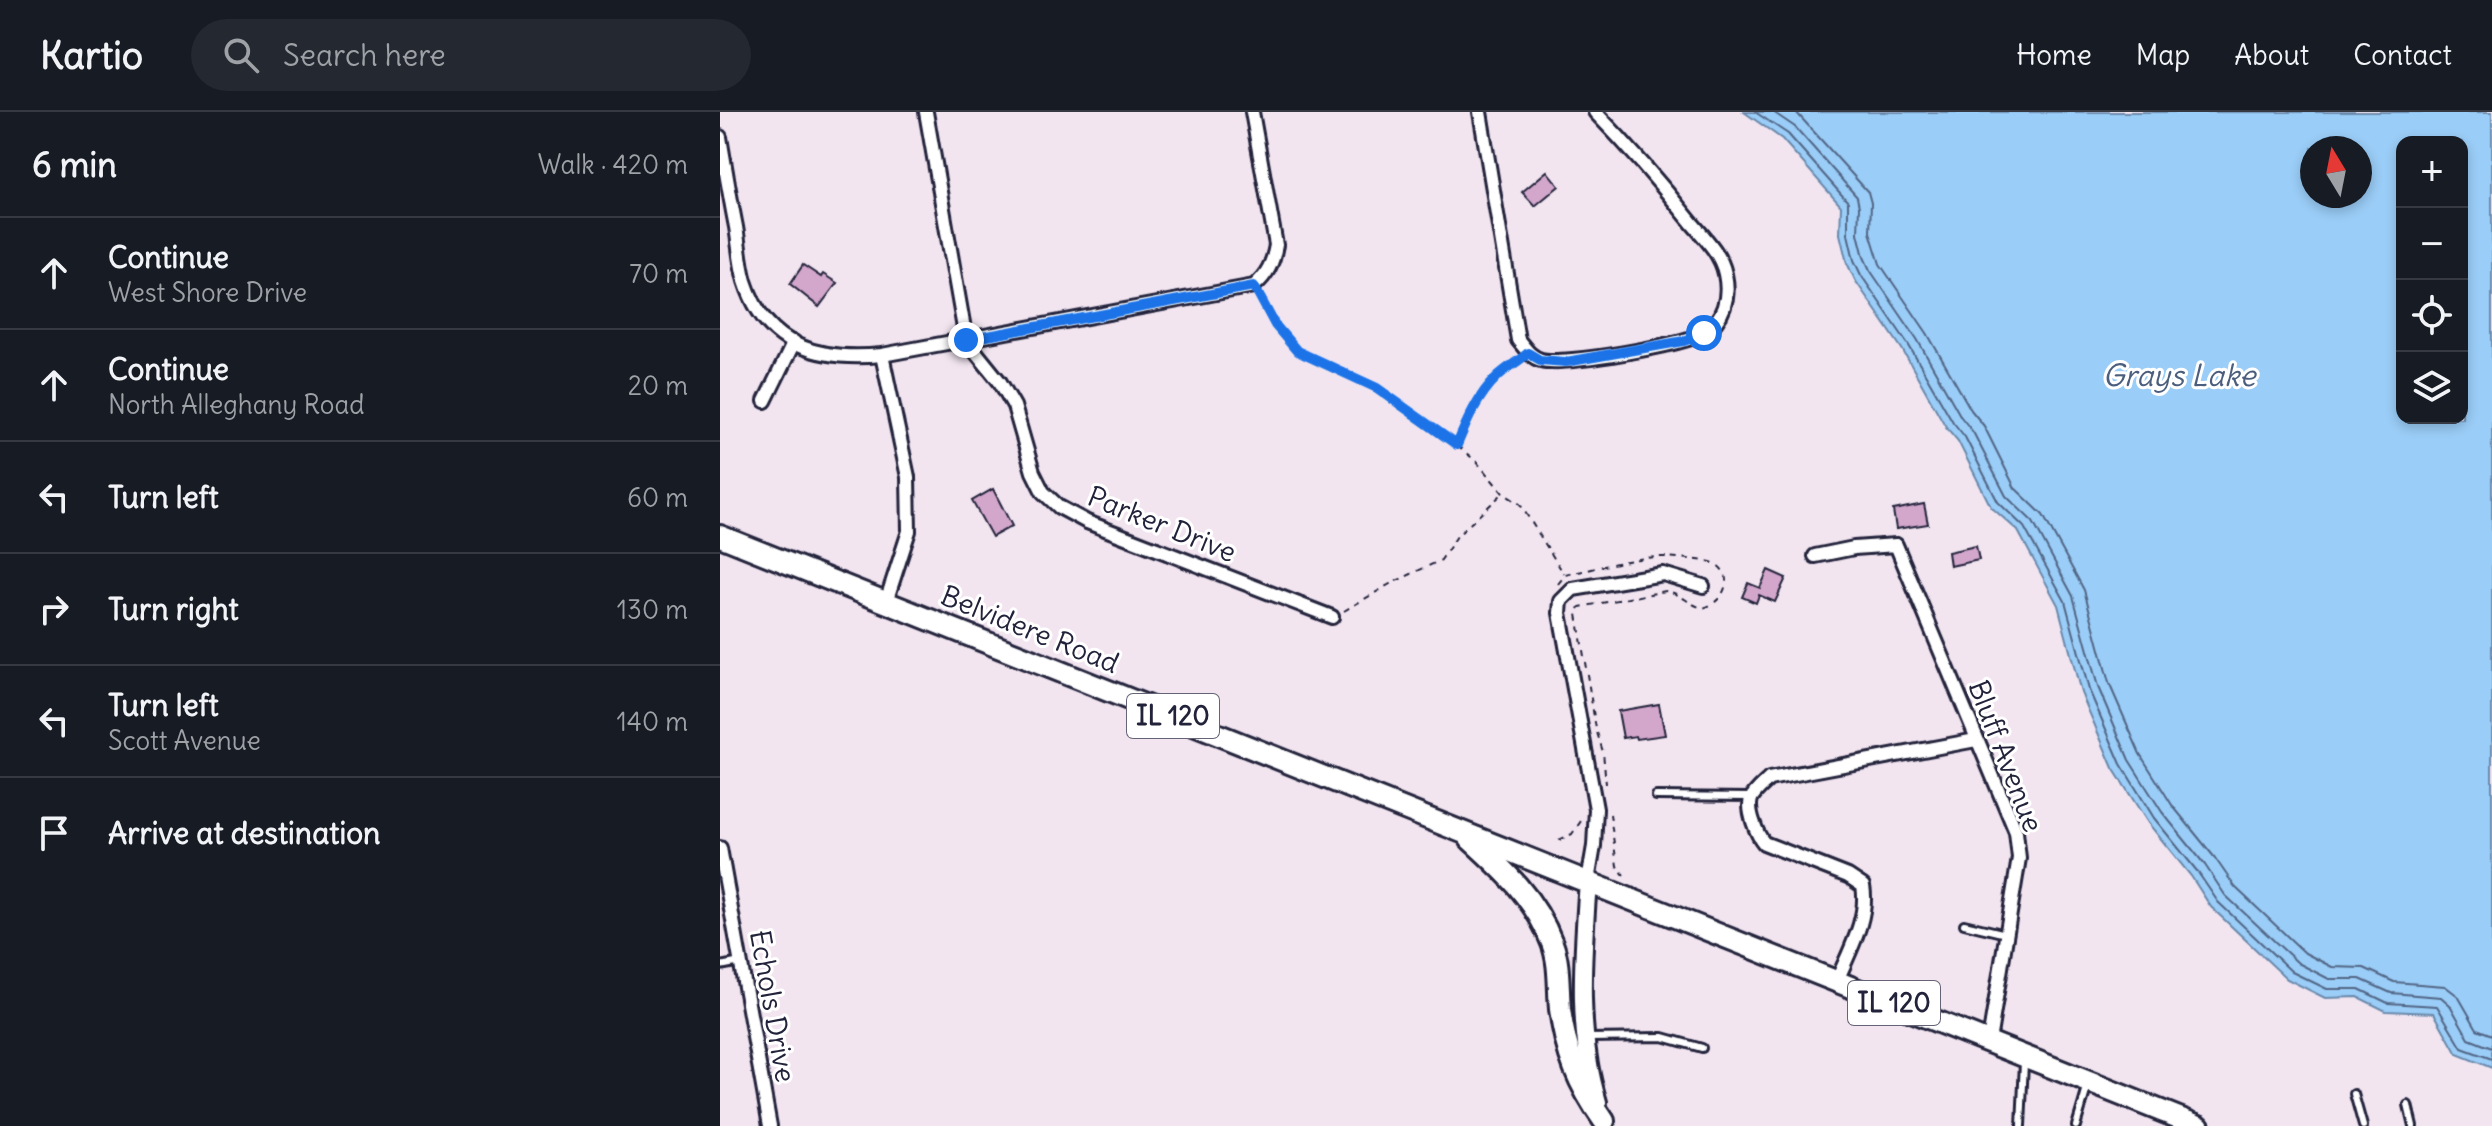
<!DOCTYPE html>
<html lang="en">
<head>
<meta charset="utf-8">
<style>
  body { margin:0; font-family:Delius,sans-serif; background:#242831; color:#f1f3f6 }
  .controls { position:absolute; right:24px; top:24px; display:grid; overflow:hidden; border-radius:16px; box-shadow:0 4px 12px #0003 }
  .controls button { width:72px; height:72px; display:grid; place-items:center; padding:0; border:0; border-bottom:2px solid #363941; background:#171b24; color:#f1f3f6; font:40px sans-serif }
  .compass { position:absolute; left:1580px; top:24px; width:72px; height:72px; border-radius:50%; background:#171b24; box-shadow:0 4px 12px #0003; rotate:350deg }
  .stop { position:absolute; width:24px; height:24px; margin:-18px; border:6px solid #1a73e8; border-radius:50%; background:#fff }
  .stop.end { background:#1a73e8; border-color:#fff; box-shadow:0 2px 8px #0008 }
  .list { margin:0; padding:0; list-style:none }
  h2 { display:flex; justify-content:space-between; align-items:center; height:104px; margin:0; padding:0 32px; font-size:34px }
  h2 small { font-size:26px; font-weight:400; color:#9ea1a6 }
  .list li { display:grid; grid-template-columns:52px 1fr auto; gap:24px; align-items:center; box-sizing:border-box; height:112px; padding:0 32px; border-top:2px solid #363941 }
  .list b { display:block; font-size:30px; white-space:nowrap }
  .list p { margin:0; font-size:26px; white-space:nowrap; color:#9ea1a6 }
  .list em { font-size:26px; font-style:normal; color:#9ea1a6 }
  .icon { flex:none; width:44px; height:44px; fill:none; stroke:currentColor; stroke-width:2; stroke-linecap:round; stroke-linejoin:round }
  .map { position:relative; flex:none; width:1772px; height:1014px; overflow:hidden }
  header { display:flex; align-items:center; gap:48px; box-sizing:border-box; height:112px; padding:0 40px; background:#171b24; border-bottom:2px solid #363941 }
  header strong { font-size:38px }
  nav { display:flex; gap:44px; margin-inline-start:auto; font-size:28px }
  .search { width:560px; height:72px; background:#242831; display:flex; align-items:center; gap:20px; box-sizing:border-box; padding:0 28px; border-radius:44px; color:#9ea1a6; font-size:30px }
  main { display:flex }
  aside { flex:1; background:#171b24 }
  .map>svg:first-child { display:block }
</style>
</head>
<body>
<header>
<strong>Kartio</strong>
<div class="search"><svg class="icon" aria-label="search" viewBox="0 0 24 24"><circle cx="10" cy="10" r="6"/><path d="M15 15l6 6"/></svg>Search here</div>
<nav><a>Home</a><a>Map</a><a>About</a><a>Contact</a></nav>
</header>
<main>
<aside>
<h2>6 min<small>Walk · 420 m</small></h2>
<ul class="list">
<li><svg class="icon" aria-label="ahead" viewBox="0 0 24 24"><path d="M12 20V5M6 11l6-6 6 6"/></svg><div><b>Continue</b><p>West Shore Drive</p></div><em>70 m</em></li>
<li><svg class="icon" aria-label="ahead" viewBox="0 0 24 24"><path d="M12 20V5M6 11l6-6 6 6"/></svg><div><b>Continue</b><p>North Alleghany Road</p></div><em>20 m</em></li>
<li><svg class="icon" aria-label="left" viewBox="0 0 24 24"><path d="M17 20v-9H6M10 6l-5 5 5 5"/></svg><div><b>Turn left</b></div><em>60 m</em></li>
<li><svg class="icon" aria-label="right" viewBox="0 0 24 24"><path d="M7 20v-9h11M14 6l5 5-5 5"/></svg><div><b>Turn right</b></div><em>130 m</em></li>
<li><svg class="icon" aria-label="left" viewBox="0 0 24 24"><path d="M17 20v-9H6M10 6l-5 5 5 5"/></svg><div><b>Turn left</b><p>Scott Avenue</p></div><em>140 m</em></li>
<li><svg class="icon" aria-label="arrive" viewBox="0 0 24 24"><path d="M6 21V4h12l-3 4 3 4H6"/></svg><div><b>Arrive at destination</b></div></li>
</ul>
</aside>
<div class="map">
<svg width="1772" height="1014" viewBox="0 0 1772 1014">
  <rect width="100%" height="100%" fill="#f2e5f0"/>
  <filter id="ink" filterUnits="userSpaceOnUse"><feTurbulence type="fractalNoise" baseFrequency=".0125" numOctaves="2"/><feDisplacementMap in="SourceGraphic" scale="16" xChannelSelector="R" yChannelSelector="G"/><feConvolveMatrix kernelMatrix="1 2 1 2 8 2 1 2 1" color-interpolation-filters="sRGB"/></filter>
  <g filter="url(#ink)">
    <path fill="#9acdf7" stroke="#6a89ac" stroke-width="2" fill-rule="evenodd" d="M1024 0H1772V956L1737 942 1714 901 1666 899 1638 885 1605 886 1567 867 1491 795 1471 764 1428 711 1393 656 1361 581 1338 493 1298 419 1271 395 1238 329 1226 315 1182 237 1135 168 1127 151 1120 122 1121 94 1062 27ZM1682 30H1742V306H1682ZM1592 36H1640V84H1592Z"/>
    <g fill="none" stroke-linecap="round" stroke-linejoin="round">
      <g stroke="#526686" stroke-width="2">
        <polyline points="1035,0 1068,22 1128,90 1128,122 1134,148 1141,163 1188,232 1233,310 1245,325 1278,390 1304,415 1345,489 1369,578 1401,652 1434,706 1477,759 1498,790 1572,860 1607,877 1639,877 1668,891 1717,894 1742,936 1772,947"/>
        <polyline points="1053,0 1075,15 1137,85 1139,95 1138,121 1144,145 1150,158 1197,227 1241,305 1253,320 1286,384 1313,410 1353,484 1378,575 1409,648 1442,700 1485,753 1505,783 1578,851 1609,867 1640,867 1671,881 1721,885 1730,893 1749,927 1772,936"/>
        <polyline points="1076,0 1148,80 1151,91 1150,120 1160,152 1207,221 1251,298 1264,314 1295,376 1323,403 1364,478 1389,571 1420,642 1452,693 1495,746 1515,775 1585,841 1612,855 1644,856 1674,870 1725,874 1738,884 1757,917 1772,923"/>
      </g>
    </g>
    <g fill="#d3a7cc" stroke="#22223b" stroke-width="2">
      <polygon points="827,59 839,74 815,94 802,80"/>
      <polygon points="83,153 101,165 103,162 117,171 99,195 70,172"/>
      <polygon points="273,377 292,414 272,425 252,389"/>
      <polygon points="1204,392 1208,412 1176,417 1173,398"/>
      <polygon points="1256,434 1259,448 1230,454 1228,440"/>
      <polygon points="1048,458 1066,466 1055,490 1039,483 1036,491 1022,485 1028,471 1040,476"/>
      <polygon points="939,592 945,623 917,627 916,624 903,626 898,599"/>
    </g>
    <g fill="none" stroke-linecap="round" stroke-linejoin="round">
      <defs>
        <g id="service">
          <polyline points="936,684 1031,685"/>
          <polyline points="1244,812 1286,822"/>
          <polyline points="0,854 21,850"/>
          <polyline points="867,926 943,925 982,936"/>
          <polyline points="1634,982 1643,1014"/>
          <polyline points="1688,993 1693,1014"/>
          <polyline points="1301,1014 1304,950"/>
          <polyline points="1356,1014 1368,973"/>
        </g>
        <g id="minor">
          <polyline points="206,0 246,228 280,270 294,294 313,360 323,380 339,395 367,410 612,505"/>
          <path d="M760 0 798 228C805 236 810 245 821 248 842 254 964 233 983 221 1004 208 1010 185 1005 162 1001 142 985 126 972 111 941 72 910 36 875 0"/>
          <path d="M0 25C5 55 10 85 16 115 19 133 20 152 25 169 46 236 100 249 162 243L534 174C547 163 553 151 556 133L532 0"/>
          <polyline points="162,243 188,365 189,419 166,490"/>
          <polyline points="45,289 74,230"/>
          <polyline points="1095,444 1134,436 1176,433 1296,720 1299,746 1269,929"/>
          <polyline points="0,736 50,1014"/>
          <polyline points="868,769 874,734 876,697 840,501 841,489 853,477 943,462 983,474"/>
          <path d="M1117 869C1129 839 1149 806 1143 774L1128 764 1044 731C1037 723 1027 699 1031 687 1034 680 1044 672 1049 667L1256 628"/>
        </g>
        <path id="tertiary" d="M868 769C863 841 856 919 878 990"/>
        <g id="primary">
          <polyline points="0,424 1479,1014"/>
          <path d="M750 727C784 758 815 786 832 831 840 851 838 875 840 897 846 942 858 972 884 1009"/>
        </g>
      </defs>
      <use href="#service" stroke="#22223b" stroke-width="12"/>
      <use href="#minor" stroke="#22223b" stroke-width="18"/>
      <use href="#tertiary" stroke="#22223b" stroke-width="22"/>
      <use href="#primary" stroke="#22223b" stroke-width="26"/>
      <g stroke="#22223b" stroke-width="2" stroke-dasharray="6 6" stroke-linecap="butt">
        <polyline points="541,186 562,223 577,239 657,276 682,296 707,310 756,349 783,381 800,392 844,462"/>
        <path d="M737 333C752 295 765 274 798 250"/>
        <path d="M838 472 845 463 854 461C883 455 917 444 947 445 956 446 984 448 991 450 1017 460 1006 490 983 496 969 493 961 481 946 479L860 495 857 502 876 617 883 640 886 672"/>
        <polyline points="624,499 670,472 721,448 737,424 783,381"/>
        <polyline points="890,702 897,754 904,763"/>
        <polyline points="839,728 852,722 861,709"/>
      </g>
      <use href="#service" stroke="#fff" stroke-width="6"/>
      <use href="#minor" stroke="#fff" stroke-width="12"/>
      <use href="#tertiary" stroke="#fff" stroke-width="16"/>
      <use href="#primary" stroke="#fff" stroke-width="20"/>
    </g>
  </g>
  <g fill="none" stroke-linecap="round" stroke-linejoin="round" filter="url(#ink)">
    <path stroke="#1a73e8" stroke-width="10" d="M246 228 534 174 555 213 577 239 657 276 737 333C747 309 758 283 777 265 786 256 798 250 808 241L820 248 846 250 964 229 984 221"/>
  </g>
  <g text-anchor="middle" stroke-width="6" stroke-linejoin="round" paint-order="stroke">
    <g fill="#fff" stroke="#646476" stroke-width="2">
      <rect x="407" y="582" width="92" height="44" rx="6"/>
      <rect x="1128" y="869" width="92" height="44" rx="6"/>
    </g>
    <g font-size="26" font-weight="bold" fill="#22223b">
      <text x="453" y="613">IL 120</text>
      <text x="1174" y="900">IL 120</text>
    </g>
    <g font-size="28" fill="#22223b" stroke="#fff">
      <text transform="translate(442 412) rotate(22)" y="10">Parker Drive</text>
      <text transform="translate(310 517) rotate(22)" y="10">Belvidere Road</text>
      <text transform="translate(1286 644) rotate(69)" y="10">Bluff Avenue</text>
      <text transform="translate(53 894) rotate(80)" y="10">Echols Drive</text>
    </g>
    <g font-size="30" font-style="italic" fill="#4c5e7d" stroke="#fff">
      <text x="1459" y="274">Grays Lake</text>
    </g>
  </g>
</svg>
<div class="controls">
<button>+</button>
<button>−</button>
<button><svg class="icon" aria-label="locate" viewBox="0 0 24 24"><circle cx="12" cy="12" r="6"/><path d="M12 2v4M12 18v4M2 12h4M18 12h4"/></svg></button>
<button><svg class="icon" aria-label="layers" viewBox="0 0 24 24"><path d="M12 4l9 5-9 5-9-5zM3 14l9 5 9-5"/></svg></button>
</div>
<svg class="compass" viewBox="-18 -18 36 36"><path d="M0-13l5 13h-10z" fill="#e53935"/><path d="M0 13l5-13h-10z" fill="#9ea1a6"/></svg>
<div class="stop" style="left:984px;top:221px"></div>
<div class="stop end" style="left:246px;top:228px"></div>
</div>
</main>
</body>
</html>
